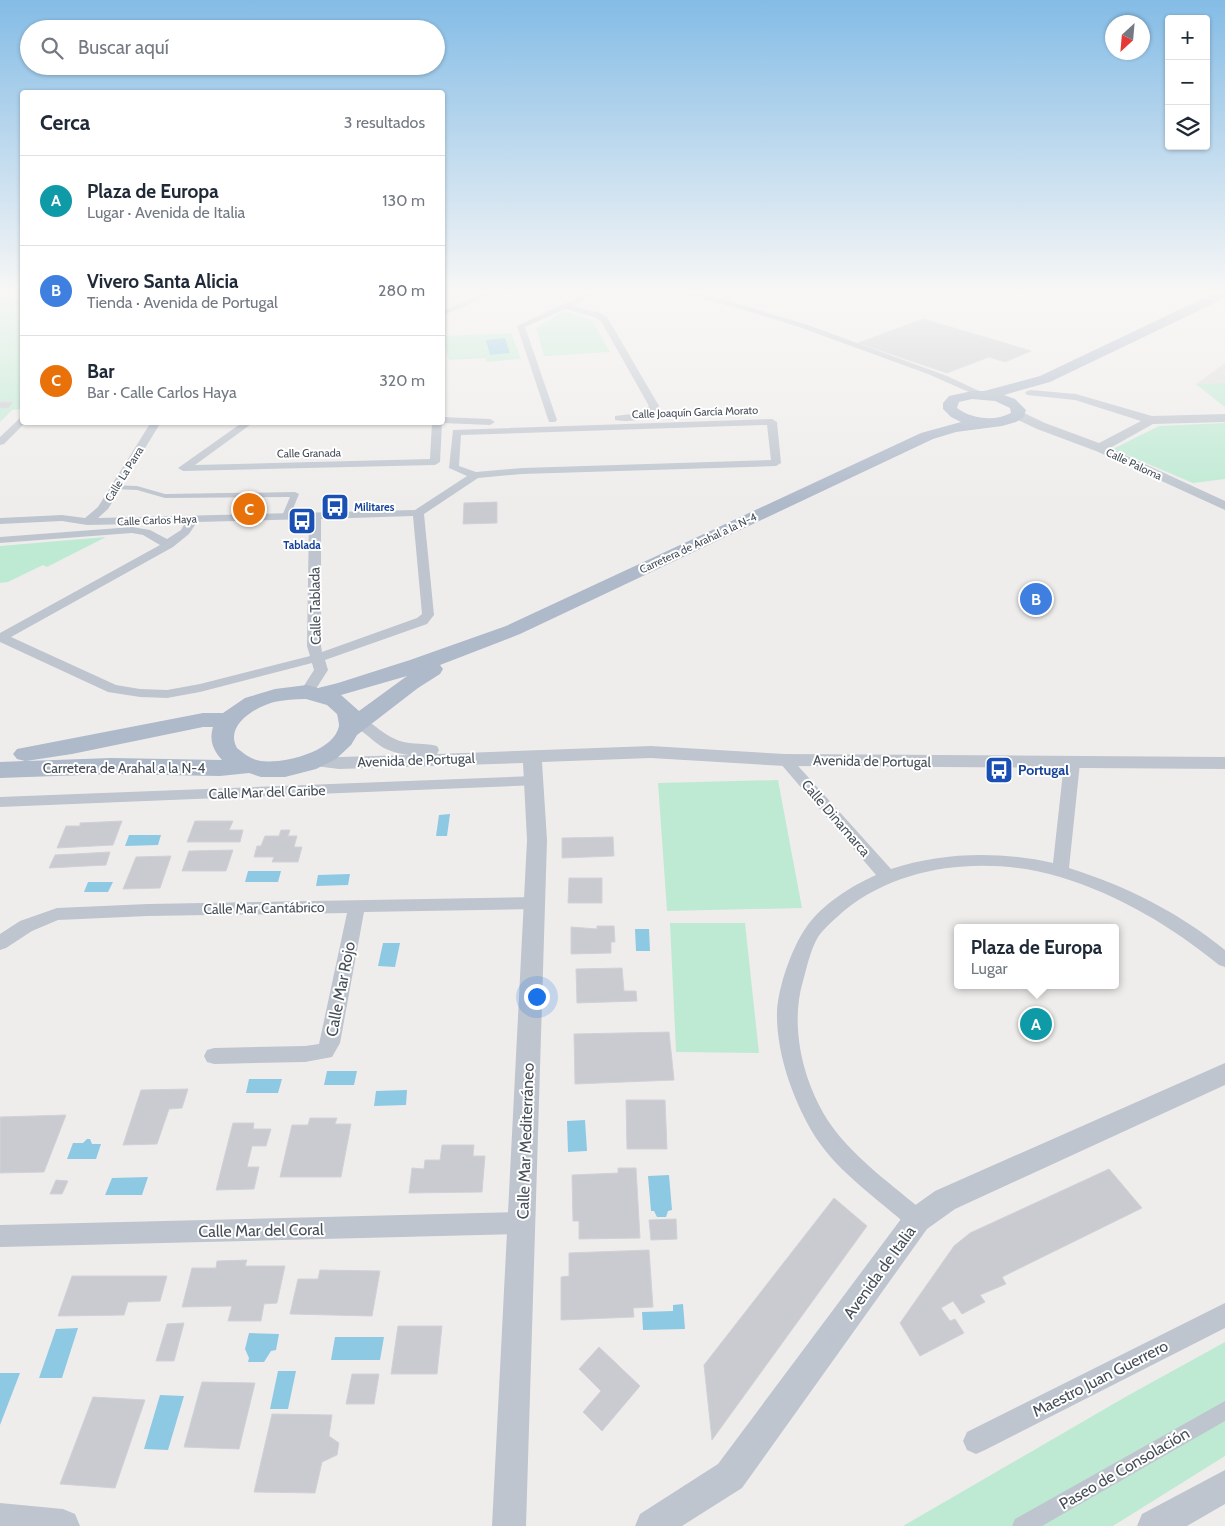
<!DOCTYPE html>
<html lang="es">
<head>
<meta charset="utf-8">
<style>
  body { margin:0; font-family:Cabin,sans-serif; background:#f6f6f7; color:#1f2937 }
  .controls { position:absolute; right:15px; top:15px; display:grid; overflow:hidden; border-radius:5px; box-shadow:0 1px 4px #0004 }
  .controls button { width:45px; height:45px; display:grid; place-items:center; padding:0; border:0; border-bottom:1px solid #e0e1e3; background:#fff; color:#1f2937; font:25px sans-serif }
  .compass { position:absolute; left:1105px; top:15px; width:45px; height:45px; border-radius:50%; background:#fff; box-shadow:0 1px 4px #0004; rotate:206deg }
  .you { position:absolute; left:536px; top:996px; width:18px; height:18px; margin:-12px; border:4px solid #fff; border-radius:50%; background:#1a73e8; box-shadow:0 0 0 8px #1a73e833 }
  .badge { display:grid; place-items:center; width:32px; height:32px; border-radius:50%; background:#2860cd; color:#fff; font-size:16px; font-weight:700 }
  .pin { position:absolute; translate:-50% -50%; border:2px solid #fff; box-shadow:0 1px 5px #0006 }
  .popup { position:absolute; left:954px; top:924px; width:165px; height:65px; box-sizing:border-box; display:grid; place-content:center; border-radius:5px; background:#fff; filter:drop-shadow(0 1px 4px #0005); font-size:16px; white-space:nowrap; color:#747a83 }
  .popup b { font-size:19px; color:#1f2937 }
  .popup::after { content:''; position:absolute; left:50%; top:100%; margin-left:-10px; border:10px solid transparent; border-top-color:#fff }
  .list { margin:0; padding:0; list-style:none }
  h2 { display:flex; justify-content:space-between; align-items:center; height:65px; margin:0; padding:0 20px; font-size:21px }
  h2 small { font-size:16px; font-weight:400; color:#747a83 }
  .list li { display:grid; grid-template-columns:32px 1fr auto; gap:15px; align-items:center; box-sizing:border-box; height:90px; padding:0 20px; border-top:1px solid #e0e1e3 }
  .list b { display:block; font-size:19px; white-space:nowrap }
  .list p { margin:0; font-size:16px; white-space:nowrap; color:#747a83 }
  .list em { font-size:16px; font-style:normal; color:#747a83 }
  .icon { flex:none; width:28px; height:28px; fill:none; stroke:currentColor; stroke-width:2; stroke-linecap:round; stroke-linejoin:round }
  .map { position:relative; flex:none; width:1225px; height:1526px; overflow:hidden }
  .search { position:absolute; background:#fff; box-shadow:0 1px 4px #0004; left:20px; top:20px; width:425px; height:55px; display:flex; align-items:center; gap:12px; box-sizing:border-box; padding:0 18px; border-radius:28px; color:#747a83; font-size:19px }
  .panel { position:absolute; background:#fff; box-shadow:0 1px 4px #0004; left:20px; top:90px; width:425px; height:335px; border-radius:5px }
  .map>svg:first-child { display:block }
</style>
</head>
<body>
<div class="map">
<svg width="1225" height="1526" viewBox="0 0 1225 1526">
  <rect width="100%" height="100%" fill="#efedec"/>
  <polygon fill="#e0dedd" points="1225,363 1225,407 1196,384"/>
  <g fill="#beead3">
    <polygon points="0,295 22,296 22,409 12,410 0,422"/>
    <polygon points="564,311 592,320 610,352 544,356 536,328"/>
    <polygon points="511,333 521,359 486,362 486,358 449,360 442,336"/>
    <polygon points="1225,383 1225,407 1196,384"/>
    <polygon points="1225,423 1225,479 1193,483 1113,449 1159,426"/>
    <polygon points="106,537 47,567 43,565 8,582 0,583 0,546"/>
    <polygon points="778,780 802,908 667,911 658,783"/>
    <polygon points="670,923 745,923 759,1053 676,1052"/>
    <polygon points="1225,1342 1225,1456 1113,1526 903,1526 1127,1396"/>
  </g>
  <g fill="#8ec9e3">
    <polygon points="505,338 510,353 490,355 486,340"/>
    <polygon points="450,814 447,836 436,836 439,815"/>
    <polygon points="129,835 161,835 158,845 125,846"/>
    <polygon points="248,871 281,871 278,882 245,882"/>
    <polygon points="350,874 348,885 316,886 318,875"/>
    <polygon points="88,882 113,882 108,892 84,892"/>
    <polygon points="635,929 649,929 650,951 636,951"/>
    <polygon points="383,943 400,943 395,967 378,966"/>
    <polygon points="327,1071 357,1071 354,1085 324,1085"/>
    <polygon points="249,1079 282,1079 278,1093 246,1093"/>
    <polygon points="407,1090 406,1105 374,1106 376,1091"/>
    <polygon points="585,1120 587,1151 568,1152 567,1121"/>
    <polygon points="87,1139 90,1139 92,1144 101,1144 96,1159 67,1159 73,1143 83,1143"/>
    <polygon points="669,1175 672,1210 668,1211 666,1217 657,1217 654,1211 651,1211 648,1176"/>
    <polygon points="148,1177 142,1195 105,1195 112,1178"/>
    <polygon points="683,1304 685,1329 643,1330 642,1312 673,1311 673,1305"/>
    <polygon points="78,1328 62,1378 39,1378 56,1329"/>
    <polygon points="249,1333 279,1334 276,1350 271,1351 264,1362 248,1362 249,1358 245,1349"/>
    <polygon points="335,1337 384,1337 380,1360 331,1360"/>
    <polygon points="278,1371 296,1371 288,1409 270,1409"/>
    <polygon points="0,1373 20,1373 0,1425"/>
    <polygon points="160,1395 184,1396 168,1450 144,1449"/>
  </g>
  <g fill="#cacbd1" stroke="#d1d2d7">
    <polygon points="923,319 1005,343 1031,351 1005,362 989,357 947,373 858,343"/>
    <polygon points="0,402 13,402 8,408 0,408"/>
    <polygon points="497,502 497,523 463,524 464,503"/>
    <polygon points="122,821 113,845 57,848 66,826 80,826 80,823"/>
    <polygon points="195,821 233,821 229,830 243,830 240,842 187,842"/>
    <polygon points="281,830 290,830 288,836 297,836 294,847 302,847 298,862 272,862 274,857 254,857 257,846 261,846 265,836 279,836"/>
    <polygon points="613,837 614,856 562,858 562,838"/>
    <polygon points="233,850 226,871 182,871 189,851"/>
    <polygon points="110,852 106,865 49,868 55,855"/>
    <polygon points="171,856 160,888 123,889 136,857"/>
    <polygon points="569,878 602,878 602,903 568,903"/>
    <polygon points="597,926 614,926 615,942 611,942 611,953 571,954 571,927 597,929"/>
    <polygon points="622,968 624,991 636,991 637,1001 577,1003 576,969"/>
    <polygon points="669,1032 674,1080 575,1084 574,1034"/>
    <polygon points="188,1089 182,1108 169,1109 157,1144 123,1145 141,1090"/>
    <polygon points="626,1100 665,1100 667,1149 627,1149"/>
    <polygon points="66,1115 44,1172 0,1173 0,1117"/>
    <polygon points="310,1118 337,1118 335,1124 351,1124 341,1177 280,1177 292,1125 308,1125"/>
    <polygon points="233,1123 254,1123 253,1129 271,1129 266,1146 252,1146 247,1167 259,1167 254,1189 216,1190"/>
    <polygon points="442,1145 474,1145 473,1156 485,1156 482,1192 409,1193 412,1168 424,1169 425,1160 440,1160"/>
    <polygon points="618,1168 636,1168 640,1238 579,1239 579,1221 573,1221 572,1175 618,1173"/>
    <polygon points="1109,1169 1142,1208 1002,1277 1006,1284 980,1295 985,1302 962,1314 953,1301 941,1308 950,1321 955,1319 964,1333 920,1356 900,1323 954,1246 970,1233"/>
    <polygon points="56,1180 68,1181 62,1194 50,1194"/>
    <polygon points="834,1198 867,1226 712,1440 704,1365"/>
    <polygon points="676,1219 677,1239 651,1240 649,1220"/>
    <polygon points="649,1250 653,1307 633,1308 634,1317 561,1320 561,1277 569,1276 569,1253"/>
    <polygon points="247,1260 245,1266 285,1266 277,1303 264,1304 261,1321 228,1321 232,1306 182,1307 192,1268 216,1268 217,1261"/>
    <polygon points="320,1270 380,1271 372,1316 290,1314 298,1279 318,1279"/>
    <polygon points="72,1276 167,1276 160,1301 128,1302 124,1315 58,1316"/>
    <polygon points="184,1323 174,1361 156,1361 167,1324"/>
    <polygon points="398,1326 442,1326 437,1374 391,1374"/>
    <polygon points="599,1347 640,1386 602,1431 583,1412 601,1391 579,1369"/>
    <polygon points="352,1374 379,1374 374,1404 346,1404"/>
    <polygon points="202,1382 255,1383 239,1449 184,1447"/>
    <polygon points="93,1397 145,1400 115,1488 60,1484"/>
    <polygon points="272,1414 332,1415 329,1436 339,1443 337,1455 322,1462 315,1493 254,1492"/>
  </g>
  <g fill="none" stroke-linecap="round" stroke-linejoin="round">
    <g fill="#bec5ce" fill-rule="evenodd">
      <polygon points="112,485 137,486 165,494 295,492 299,494 290,516 286,519 282,516 290,497 165,498 137,490 112,489"/>
      <polygon points="1225,1401 1225,1421 1042,1526 1012,1526 1015,1519"/>
    </g>
    <g fill="#bec5ce" fill-rule="evenodd">
      <polygon points="492,290 502,290 442,316 442,311"/>
      <path d="M594 290H604L572 306 600 313 607 317 659 406C651 420 630 423 615 420V416L640 413 649 406 601 321 594 317 565 309 525 327 557 420 555 422H549L517 326Z"/>
      <polygon points="670,290 684,290 728,301 805,324 947,376 988,395 983,398 980,397 928,374 799,327 748,311"/>
      <polygon points="442,417 490,419 495,422 490,425 442,423 440,462 435,465 183,471 178,468 243,422 254,422 195,465 430,459 432,422 442,422"/>
      <polygon points="22,418 22,422 25,423 4,444 0,445 0,437 19,419"/>
      <path d="M772 419 777 422 781 463 776 466 522 474 478 478 424 514 434 615 427 624 325 660 328 670 312 695H302L300 692 314 670 312 663 200 692 167 698 140 697 108 692 0 642V633L160 545 143 535 132 533 0 543V537L132 527 150 530 167 539 181 530 185 523 87 525 62 521 0 524V518L62 515 85 518 98 507 151 422H161L108 509 98 518 415 510 467 476 449 468 453 430ZM767 425 771 460 522 468 476 472 459 466 461 435ZM413 516 422 614 417 618 322 652 321 646V519ZM309 519 307 646 310 656 200 684 167 690 140 689 116 685 11 637 173 547 189 534 197 522Z"/>
      <path d="M785 755 790 757 891 869C942 852 1000 851 1053 863L1064 763 1067 760H1077L1080 763 1069 868C1126 886 1178 912 1225 950V967L1219 965C1171 926 1119 895 1060 877 990 856 903 863 845 910 836 918 825 927 818 937 810 951 807 967 803 981 789 1028 804 1086 831 1125 856 1160 893 1185 925 1213L928 1220 925 1227 917 1231 909 1227C878 1199 840 1174 816 1138 794 1103 776 1054 777 1012 778 987 792 947 807 926 823 904 851 886 876 875L780 763 778 760 780 757Z"/>
      <polygon points="533,776 538,777 541,781 538,785 0,807 0,797"/>
      <polygon points="535,897 541,899 544,903 541,907 535,909 364,912 340,1043 332,1057 305,1062 214,1064 207,1062 204,1056 207,1050 214,1048 305,1046 319,1044 347,913 148,916 58,920 32,931 6,948 0,950 0,934 20,921 57,908 148,904"/>
      <polygon points="523,1212 531,1216 534,1223 531,1230 523,1234 0,1247 0,1225"/>
      <polygon points="1225,1303 1225,1328 985,1450 976,1454 967,1450 963,1441 967,1432"/>
    </g>
    <g fill="#bec5ce" fill-rule="evenodd">
      <polygon points="1031,390 1076,394 1152,416 1225,414 1225,422 1153,424 1110,448 1225,501 1225,510 1096,451 1037,429 1014,418 1012,415 1014,412 1022,412 1045,423 1099,443 1141,421 1075,400 1027,395 1025,393 1027,391"/>
      <path d="M349 712C369 717 376 730 393 738 407 746 422 742 437 746L439 750 437 754 651 746 785 754 1225 757V769L785 766 651 758 542 762 547 840 526 1526H492L527 840 523 763 339 769 307 765 305 761 307 757 314 755 339 757 409 755C379 751 378 742 357 728 351 724 344 723 340 717L343 713Z"/>
      <polygon points="1225,1063 1225,1085 955,1209 927,1229 742,1488 682,1526 635,1526 640,1514 718,1464 907,1211 935,1191"/>
      <polygon points="1225,1470 1225,1504 1187,1526 1137,1526 1142,1514"/>
      <polygon points="0,1503 63,1509 75,1514 80,1526 0,1526"/>
    </g>
    <path fill="#aeb9c9" fill-rule="evenodd" d="M1221 290H1225V298L1050 382 1004 395 1015 399 1026 410 1023 418 1016 422 1002 426 956 432 933 439 520 634 440 665 443 669 440 674 418 688 357 735 351 745 336 759 316 769 285 777H261L249 773 220 776 111 774 0 778V762L25 761 17 759 13 754 17 749 203 713H223L245 698 275 689 307 685 318 688 338 683 410 660 506 626 921 433 961 422 951 417 943 409V403L949 396 972 391H984L1040 376ZM972 399 995 401 1010 408 1011 413C994 422 972 419 957 408L959 402ZM407 676 359 711 341 695ZM306 699 327 705 337 714C338 718 339 723 339 726 334 752 283 764 261 761 252 760 244 754 237 748 224 725 256 707 274 702 284 700 295 699 306 699ZM203 727H213C209 740 213 750 222 760L111 758 26 761 72 754Z"/>
  </g>
  <linearGradient id="sky" x2="0" y2="1"><stop stop-color="#84bce6"/><stop offset="0.58" stop-color="#f8f7f6"/><stop offset="1" stop-color="#f8f7f6" stop-opacity="0"/></linearGradient>
  <rect width="1225" height="504" fill="url(#sky)"/>
  <defs>
    <symbol id="bus-square" viewBox="-11 -11 22 22"><rect x="-9" y="-9" width="18" height="18" rx="4" fill="#1a4fb4" stroke="#fff"/><path d="M-5-6H5V4H4V6H2V4H-2V6H-4V4H-5ZM-3.5-4V0h7V-4ZM-3.5 1.2v1.5H-2V1.2ZM2 1.2v1.5H3.5V1.2Z" fill="#fff"/></symbol>
  </defs>
  <g fill-rule="evenodd">
    <use href="#bus-square" x="319" y="491" width="32" height="32"/>
    <use href="#bus-square" x="286" y="505" width="32" height="32"/>
    <use href="#bus-square" x="983" y="754" width="32" height="32"/>
  </g>
  <g text-anchor="middle" stroke-width="4" stroke-linejoin="round" paint-order="stroke">
    <g font-size="11" fill="#464e58" stroke="#fff">
      <text transform="translate(695 412) rotate(-2)" y="4">Calle Joaquín García Morato</text>
      <text transform="translate(309 453) rotate(-1)" y="4">Calle Granada</text>
      <text transform="translate(1134 464) rotate(25)" y="4">Calle Paloma</text>
      <text transform="translate(124 474) rotate(-58)" y="4">Calle La Parra</text>
      <text transform="translate(157 520) rotate(-2)" y="4">Calle Carlos Haya</text>
      <text transform="translate(698 543) rotate(-25)" y="4">Carretera de Arahal a la N-4</text>
    </g>
    <g font-size="11" font-weight="bold" fill="#164399" stroke="#fff" text-anchor="start">
      <text x="354" y="511">Militares</text>
      <text x="302" y="549" text-anchor="middle">Tablada</text>
    </g>
    <g font-size="14" fill="#464e58" stroke="#fff">
      <text transform="translate(315 606) rotate(-91)" y="5">Calle Tablada</text>
      <text transform="translate(416 760) rotate(-2)" y="5">Avenida de Portugal</text>
      <text transform="translate(872 761) rotate(1)" y="5">Avenida de Portugal</text>
      <text x="124" y="773">Carretera de Arahal a la N-4</text>
      <text transform="translate(267 792) rotate(-2)" y="5">Calle Mar del Caribe</text>
      <text transform="translate(836 818) rotate(49)" y="5">Calle Dinamarca</text>
      <text transform="translate(264 908) rotate(-1)" y="5">Calle Mar Cantábrico</text>
    </g>
    <g font-size="14" font-weight="bold" fill="#164399" stroke="#fff" text-anchor="start">
      <text x="1018" y="775">Portugal</text>
    </g>
    <g font-size="16" fill="#464e58" stroke="#fff">
      <text transform="translate(340 989) rotate(-79)" y="6">Calle Mar Rojo</text>
      <text transform="translate(525 1141) rotate(-88)" y="6">Calle Mar Mediterráneo</text>
      <text transform="translate(261 1230) rotate(-1)" y="6">Calle Mar del Coral</text>
      <text transform="translate(879 1272) rotate(-54)" y="6">Avenida de Italia</text>
      <text transform="translate(1100 1378) rotate(-27)" y="6">Maestro Juan Guerrero</text>
      <text transform="translate(1124 1468) rotate(-30)" y="6">Paseo de Consolación</text>
    </g>
  </g>
</svg>
<div class="controls">
<button>+</button>
<button>−</button>
<button><svg class="icon" aria-label="layers" viewBox="0 0 24 24"><path d="M12 4l9 5-9 5-9-5zM3 14l9 5 9-5"/></svg></button>
</div>
<svg class="compass" viewBox="-18 -18 36 36"><path d="M0-13l5 13h-10z" fill="#e53935"/><path d="M0 13l5-13h-10z" fill="#747a83"/></svg>
<div class="you"></div>
<div class="pin badge" style="left:1036px;top:1024px;background:#0f9aa8">A</div>
<div class="popup"><b>Plaza de Europa</b>Lugar</div>
<div class="pin badge" style="left:1036px;top:599px;background:#3f7fe0">B</div>
<div class="pin badge" style="left:249px;top:509px;background:#e8710a">C</div>
<div class="search"><svg class="icon" aria-label="search" viewBox="0 0 24 24"><circle cx="10" cy="10" r="6"/><path d="M15 15l6 6"/></svg>Buscar aquí</div>
<section class="panel">
<h2>Cerca<small>3 resultados</small></h2>
<ul class="list">
<li><span class="badge" style="background:#0f9aa8">A</span><div><b>Plaza de Europa</b><p>Lugar · Avenida de Italia</p></div><em>130 m</em></li>
<li><span class="badge" style="background:#3f7fe0">B</span><div><b>Vivero Santa Alicia</b><p>Tienda · Avenida de Portugal</p></div><em>280 m</em></li>
<li><span class="badge" style="background:#e8710a">C</span><div><b>Bar</b><p>Bar · Calle Carlos Haya</p></div><em>320 m</em></li>
</ul>
</section>
</div>
</body>
</html>
